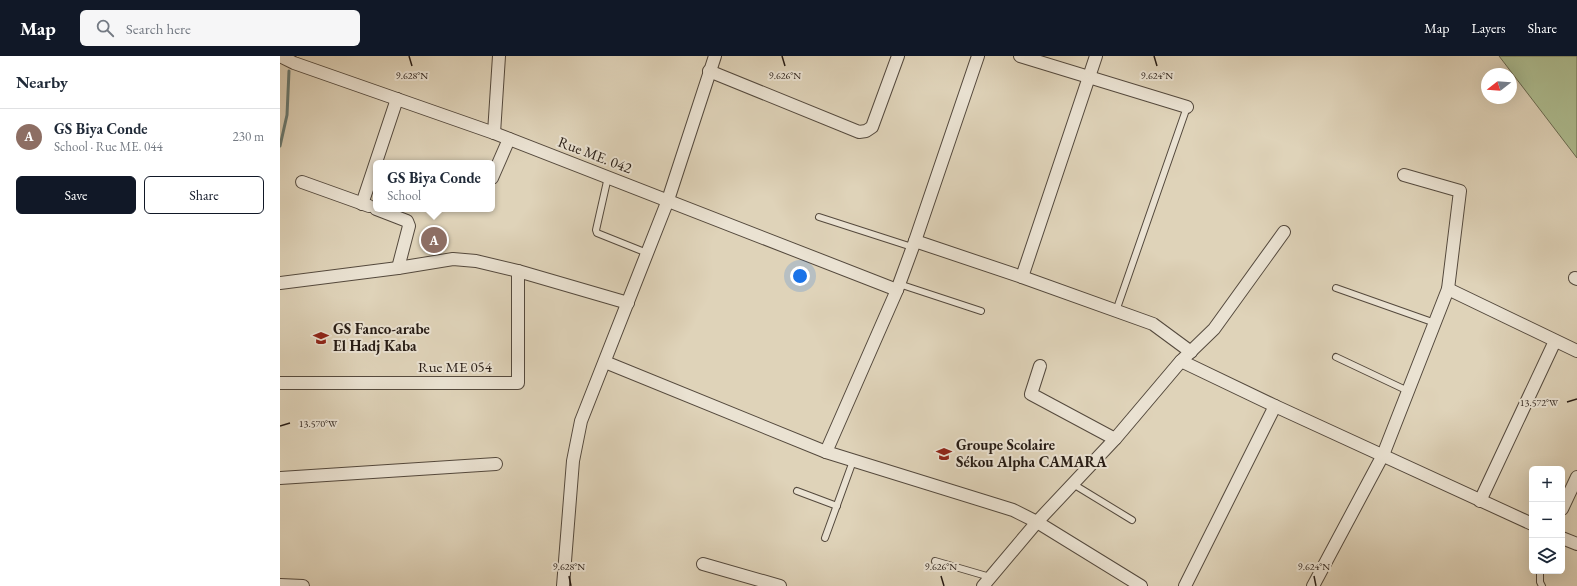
<!DOCTYPE html>
<html lang="en">
<head>
<meta charset="utf-8">
<style>
  body { margin:0; font-family:"EB Garamond",serif; background:#f6f6f7; color:#1f2937 }
  .controls { position:absolute; right:12px; bottom:12px; display:grid; overflow:hidden; border-radius:6px; box-shadow:0 4px 16px #0002 }
  .controls button { width:36px; height:36px; display:grid; place-items:center; padding:0; border:0; border-bottom:1px solid #e0e1e3; background:#fff; color:#1f2937; font:20px sans-serif }
  .compass { position:absolute; left:1201px; top:12px; width:36px; height:36px; border-radius:50%; background:#fff; box-shadow:0 4px 16px #0002; rotate:253deg }
  .you { position:absolute; left:520px; top:220px; width:14px; height:14px; margin:-10px; border:3px solid #fff; border-radius:50%; background:#1a73e8; box-shadow:0 0 0 6px #1a73e833 }
  .badge { display:grid; place-items:center; width:26px; height:26px; border-radius:50%; background:#111827; color:#fff; font-size:13px; font-weight:700 }
  .pin { position:absolute; translate:-50% -50%; border:2px solid #fff; box-shadow:0 1px 4px #0006 }
  .popup { position:absolute; left:93px; top:104px; width:122px; height:52px; box-sizing:border-box; display:grid; place-content:center; border-radius:6px; background:#fff; filter:drop-shadow(0 1px 3px #0005); font-size:13px; white-space:nowrap; color:#747a83 }
  .popup b { font-size:15px; color:#1f2937 }
  .popup::after { content:''; position:absolute; left:50%; top:100%; margin-left:-8px; border:8px solid transparent; border-top-color:#fff }
  .list { margin:0; padding:0; list-style:none }
  h2 { display:flex; justify-content:space-between; align-items:center; height:52px; margin:0; padding:0 16px; font-size:17px }
  h2 small { font-size:13px; font-weight:400; color:#747a83 }
  .list li { display:grid; grid-template-columns:26px 1fr auto; gap:12px; align-items:center; box-sizing:border-box; height:56px; padding:0 16px; border-top:1px solid #e0e1e3 }
  .list b { display:block; font-size:15px; white-space:nowrap }
  .list p { margin:0; font-size:13px; white-space:nowrap; color:#747a83 }
  .list em { font-size:13px; font-style:normal; color:#747a83 }
  .actions { display:flex; gap:8px; padding:12px 16px }
  .actions a { flex:1; padding:9px 0; border:1px solid #111827; border-radius:6px; text-align:center; font-size:14px; color:#111827 }
  .actions .main { background:#111827; color:#fff }
  .icon { flex:none; width:22px; height:22px; fill:none; stroke:currentColor; stroke-width:2; stroke-linecap:round; stroke-linejoin:round }
  .map { position:relative; flex:none; width:1297px; height:530px; overflow:hidden }
  header { display:flex; align-items:center; gap:24px; box-sizing:border-box; height:56px; padding:0 20px; background:#111827; color:#fff }
  header strong { font-size:19px }
  nav { display:flex; gap:22px; margin-inline-start:auto; font-size:14px }
  .search { width:280px; height:36px; background:#f6f6f7; display:flex; align-items:center; gap:10px; box-sizing:border-box; padding:0 14px; border-radius:6px; color:#747a83; font-size:15px }
  main { display:flex }
  aside { flex:1; background:#fff }
  .map>svg:first-child { display:block }
</style>
</head>
<body>
<header>
<strong>Map</strong>
<div class="search"><svg class="icon" aria-label="search" viewBox="0 0 24 24"><circle cx="10" cy="10" r="6"/><path d="M15 15l6 6"/></svg>Search here</div>
<nav><a>Map</a><a>Layers</a><a>Share</a></nav>
</header>
<main>
<aside>
<h2>Nearby<small></small></h2>
<ul class="list">
<li><span class="badge" style="background:#8d6e63">A</span><div><b>GS Biya Conde</b><p>School · Rue ME. 044</p></div><em>230 m</em></li>
</ul>
<div class="actions"><a class="main">Save</a><a>Share</a></div>
</aside>
<div class="map">
<svg width="1297" height="530" viewBox="0 0 1297 530">
  <rect width="100%" height="100%" fill="#dfd3b9"/>
  <filter id="stains"><feTurbulence type="fractalNoise" baseFrequency=".005" numOctaves="4"/><feColorMatrix values="0 0 0 0 .2 0 0 0 0 .09 0 0 0 0 .02 0 0 0 .5 -.17"/></filter>
  <radialGradient id="worn" r=".72"><stop offset=".6" stop-color="#630" stop-opacity="0"/><stop offset="1" stop-color="#630" stop-opacity=".3"/></radialGradient>
  <polygon fill="#aebe92" stroke="#6a6c53" points="1219,0 1297,0 1297,102"/>
  <g fill="none" stroke-linecap="round" stroke-linejoin="round">
    <polyline stroke="#677971" stroke-width="3" points="0,90 7,59 9,15"/>
    <defs>
      <g id="lane">
        <polyline points="328,121 316,174 317,177 367,197"/>
        <polyline points="539,161 632,191"/>
        <polyline points="619,228 701,255"/>
        <polyline points="1056,232 1155,267"/>
        <polyline points="836,255 907,51"/>
        <polyline points="1056,301 1128,335"/>
        <polyline points="793,428 852,464"/>
        <polyline points="517,435 557,450"/>
        <polyline points="545,482 573,405"/>
        <polyline points="655,505 710,521"/>
        <polyline points="1260,515 1260,526 1262,530"/>
      </g>
      <g id="street">
        <polyline points="0,0 14,7 214,77 617,234"/>
        <polyline points="740,0 907,51"/>
        <polyline points="429,15 579,76 586,75 592,71 618,0"/>
        <polyline points="214,77 219,0"/>
        <polyline points="212,122 229,83"/>
        <polyline points="22,126 89,150"/>
        <polyline points="82,148 117,43"/>
        <polyline points="96,153 127,165 129,170 118,212"/>
        <polyline points="635,185 742,221 873,268 911,296"/>
        <polyline points="742,221 816,0"/>
        <polyline points="1295,222 1297,223"/>
        <polyline points="0,227 118,212 173,203 196,205 238,215 348,247"/>
        <polyline points="1168,233 1297,295"/>
        <polyline points="901,305 995,350 1252,468"/>
        <polyline points="325,306 546,396 733,454 757,466 861,530"/>
        <polyline points="760,310 751,338 835,383"/>
        <polyline points="0,327 238,327 238,215"/>
        <polyline points="546,396 617,234 635,185 698,0"/>
        <polyline points="0,422 216,408"/>
        <polyline points="1200,445 1275,285"/>
        <polyline points="1282,453 1297,421"/>
        <polyline points="1282,482 1297,488"/>
        <polyline points="423,508 500,530"/>
        <polyline points="0,529 23,530"/>
        <polyline points="283,530 293,405 301,365 388,144 435,0"/>
        <polyline points="703,530 757,466 835,383 901,305 934,273 1004,176"/>
        <polyline points="905,530 995,350"/>
        <polyline points="1033,530 1103,399 1168,233 1180,135 1124,119"/>
      </g>
    </defs>
    <use href="#lane" stroke="#54493d" stroke-width="8"/>
    <use href="#street" stroke="#54493d" stroke-width="14"/>
    <use href="#lane" stroke="#eae2d2" stroke-width="6"/>
    <use href="#street" stroke="#eae2d2" stroke-width="12"/>
  </g>
  <path fill="none" stroke="#261b14" stroke-width="1.5" d="M129 0 132 10M502 0 505 10M874 0 877 10M1287 346 1297 343M0 370 10 367M289 520 291 530M661 520 664 530M1034 520 1036 530"/>
  <defs>
    <symbol id="school-bare" viewBox="-9 -9 18 18"><path d="M0-5L7-2L0 1L-7-2ZM-4 1L0 2.5L4 1V4Q0 6-4 4Z" fill="#8f2418" stroke="#eae2d2" stroke-width="2.5" paint-order="stroke"/></symbol>
  </defs>
  <g fill-rule="evenodd">
    <use href="#school-bare" x="30" y="271" width="22" height="22"/>
    <use href="#school-bare" x="653" y="387" width="22" height="22"/>
  </g>
  <g text-anchor="middle" stroke-width="4" stroke-linejoin="round" paint-order="stroke">
    <g font-size="15" fill="#261b14" stroke="#eae2d2">
      <text transform="translate(315 99) rotate(21)" y="5">Rue ME. 042</text>
      <text x="175" y="316">Rue ME 054</text>
    </g>
    <g font-size="15" font-weight="bold" fill="#261b14" stroke="#eae2d2" text-anchor="start">
      <text x="53" y="278">GS Fanco-arabe<tspan x="53" dy="17">El Hadj Kaba</tspan></text>
      <text x="676" y="394">Groupe Scolaire<tspan x="676" dy="17">Sékou Alpha CAMARA</tspan></text>
    </g>
  </g>
  <g font-size="10" text-anchor="middle" fill="#261b14" stroke="#eae2d2" stroke-width="4" stroke-linejoin="round" paint-order="stroke">
    <text x="132" y="23">9.628°N</text>
    <text x="505" y="23">9.626°N</text>
    <text x="877" y="23">9.624°N</text>
    <text x="1259" y="350">13.572°W</text>
    <text x="38" y="371">13.570°W</text>
    <text x="289" y="514">9.628°N</text>
    <text x="661" y="514">9.626°N</text>
    <text x="1034" y="514">9.624°N</text>
  </g>
  <rect width="100%" height="100%" filter="url(#stains)"/>
  <rect width="100%" height="100%" fill="url(#worn)"/>
</svg>
<div class="controls">
<button>+</button>
<button>−</button>
<button><svg class="icon" aria-label="layers" viewBox="0 0 24 24"><path d="M12 4l9 5-9 5-9-5zM3 14l9 5 9-5"/></svg></button>
</div>
<svg class="compass" viewBox="-18 -18 36 36"><path d="M0-13l5 13h-10z" fill="#e53935"/><path d="M0 13l5-13h-10z" fill="#747a83"/></svg>
<div class="you"></div>
<div class="pin badge" style="left:154px;top:184px;background:#8d6e63">A</div>
<div class="popup"><b>GS Biya Conde</b>School</div>
</div>
</main>
</body>
</html>
